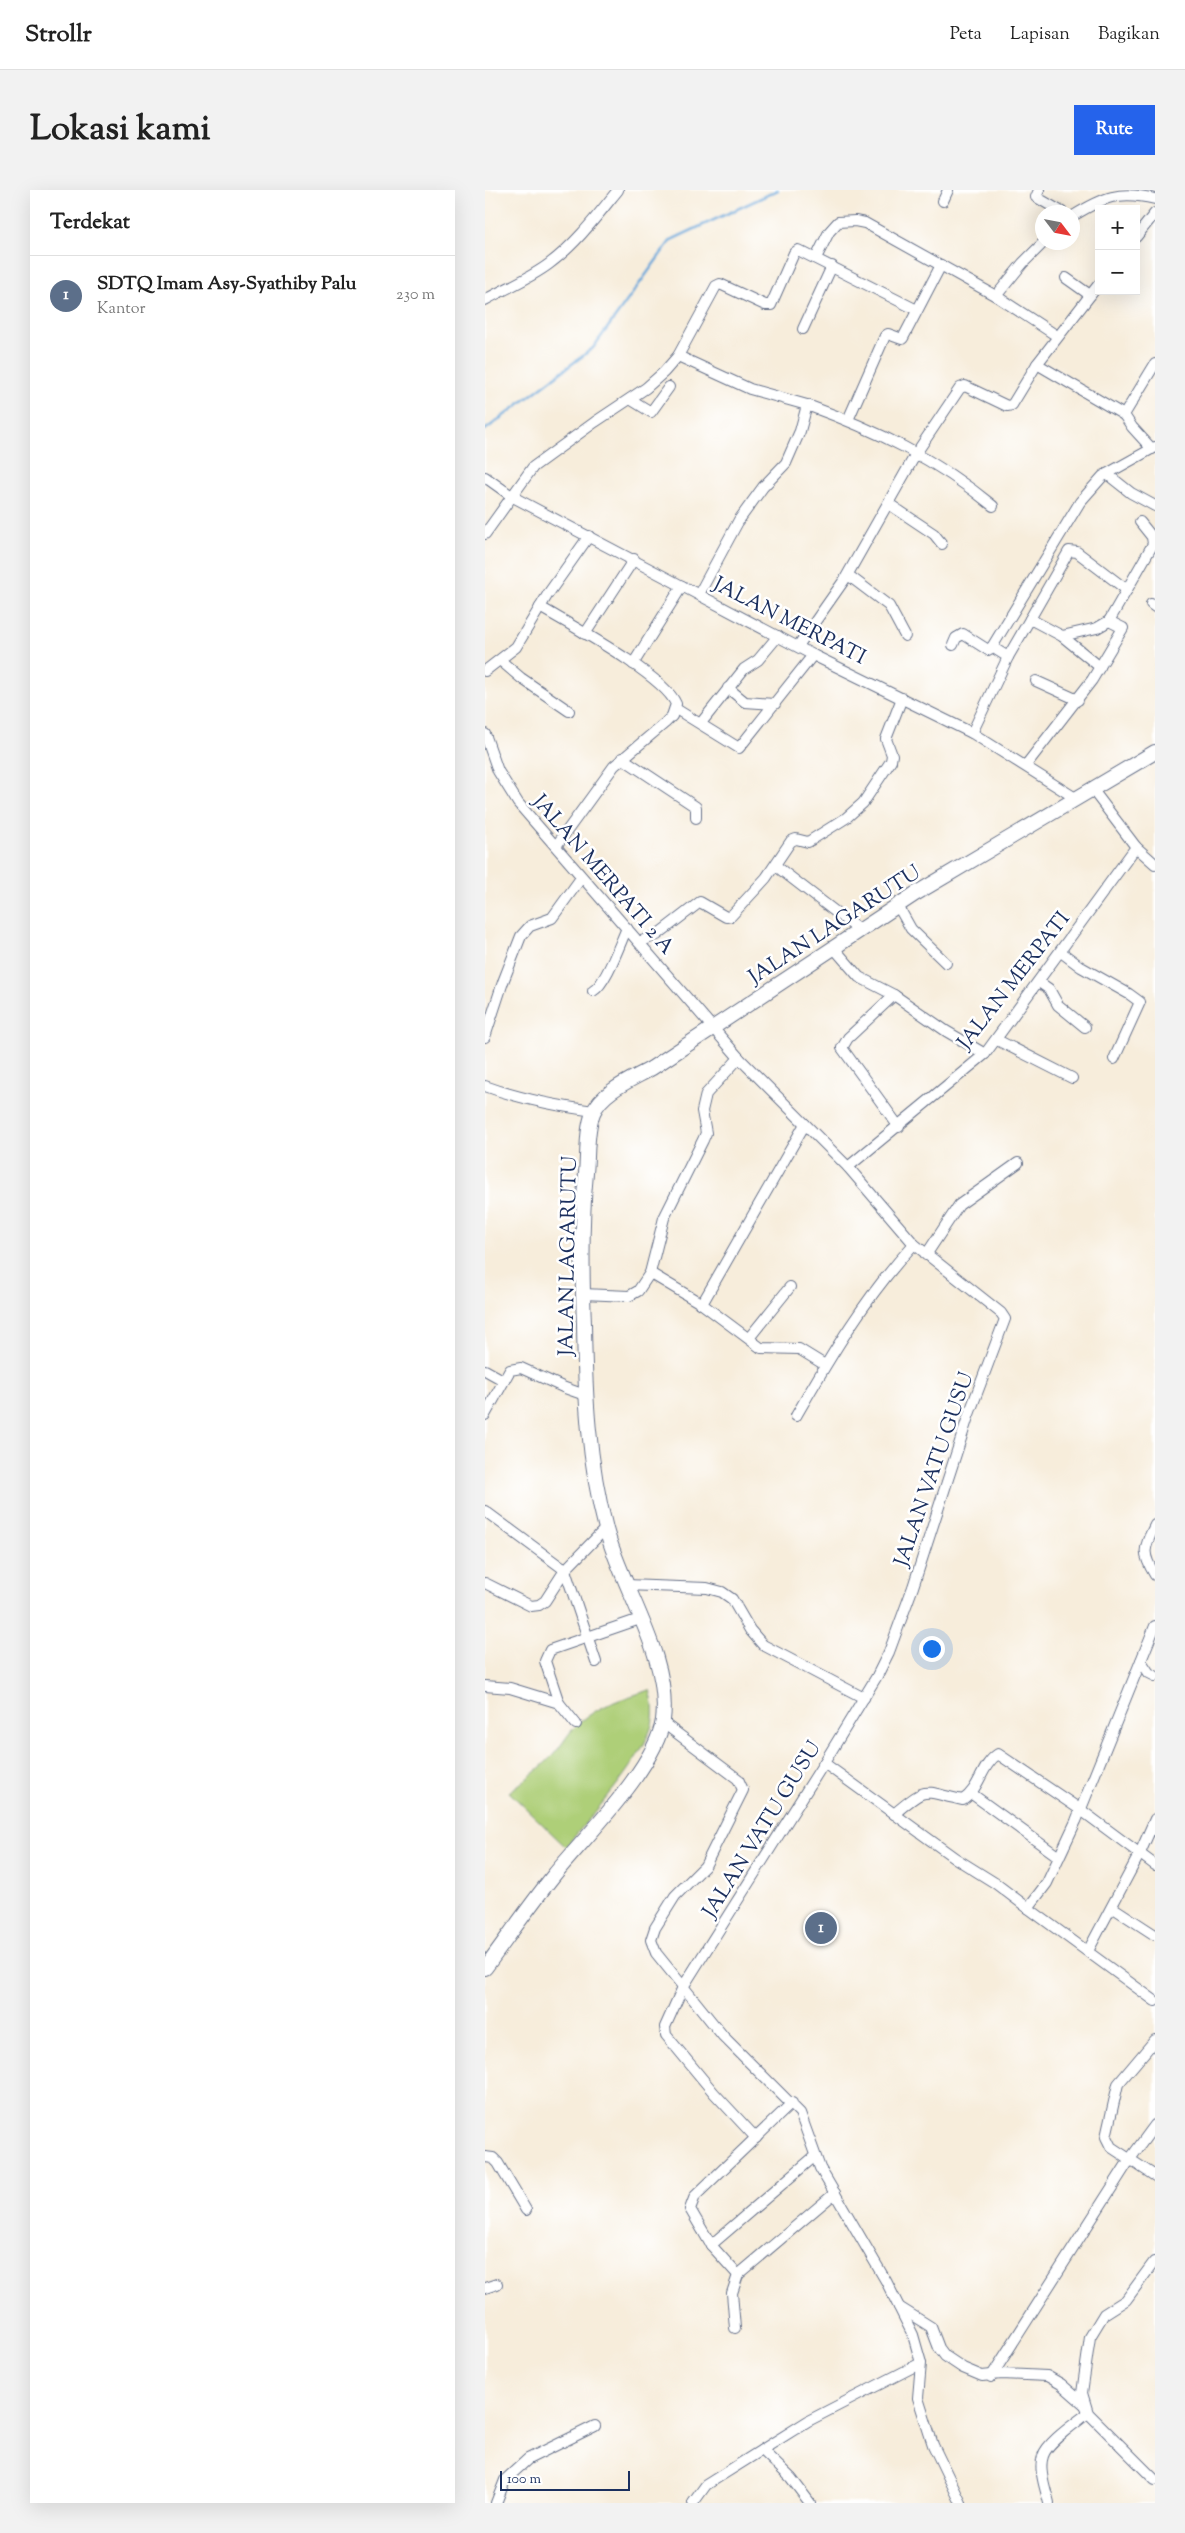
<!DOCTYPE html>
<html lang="id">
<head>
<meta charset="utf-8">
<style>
  body { margin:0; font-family:"Sorts Mill Goudy",serif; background:#f2f2f2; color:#222 }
  .controls { position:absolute; right:15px; top:15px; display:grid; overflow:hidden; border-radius:0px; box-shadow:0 5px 20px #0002 }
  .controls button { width:45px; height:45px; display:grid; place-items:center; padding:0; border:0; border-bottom:1px solid #e0e0e0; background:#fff; color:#222; font:25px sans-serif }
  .compass { position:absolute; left:550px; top:15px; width:45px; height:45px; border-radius:50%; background:#fff; box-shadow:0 5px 20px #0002; rotate:122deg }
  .scale { position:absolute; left:15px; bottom:12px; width:130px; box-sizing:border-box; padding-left:5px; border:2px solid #1b2f5e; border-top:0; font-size:14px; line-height:18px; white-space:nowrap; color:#1b2f5e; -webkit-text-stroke:4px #fff; paint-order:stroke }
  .you { position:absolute; left:446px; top:1458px; width:18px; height:18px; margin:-12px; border:4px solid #fff; border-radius:50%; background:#1a73e8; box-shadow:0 0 0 8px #1a73e833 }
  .badge { display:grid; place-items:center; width:32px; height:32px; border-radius:50%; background:#2563eb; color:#fff; font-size:16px; font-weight:700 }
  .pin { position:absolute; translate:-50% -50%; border:2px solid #fff; box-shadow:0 1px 5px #0006 }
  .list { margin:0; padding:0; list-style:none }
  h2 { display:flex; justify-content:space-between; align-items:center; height:65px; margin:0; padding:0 20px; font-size:21px }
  h2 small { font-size:16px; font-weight:400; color:#767676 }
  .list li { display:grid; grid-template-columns:32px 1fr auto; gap:15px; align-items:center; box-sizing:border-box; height:80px; padding:0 20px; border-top:1px solid #e0e0e0 }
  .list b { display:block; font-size:19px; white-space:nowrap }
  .list p { margin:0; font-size:16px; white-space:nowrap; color:#767676 }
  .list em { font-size:16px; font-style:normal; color:#767676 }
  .map { position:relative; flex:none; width:670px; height:2313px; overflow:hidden; border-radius:0px }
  header { display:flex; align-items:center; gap:30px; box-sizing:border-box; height:70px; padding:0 25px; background:#fff; border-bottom:1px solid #e0e0e0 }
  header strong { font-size:24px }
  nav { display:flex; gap:28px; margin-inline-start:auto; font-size:18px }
  .intro { display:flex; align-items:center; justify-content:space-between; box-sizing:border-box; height:120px; padding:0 30px }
  h1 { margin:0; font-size:35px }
  .button { padding:12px 22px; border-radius:0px; background:#2563eb; color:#fff; font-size:18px; font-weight:700 }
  main { display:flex; gap:30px; padding:0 30px }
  aside { flex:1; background:#fff; border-radius:0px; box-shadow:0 5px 20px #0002 }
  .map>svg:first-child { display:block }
</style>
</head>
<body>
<header>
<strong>Strollr</strong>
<nav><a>Peta</a><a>Lapisan</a><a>Bagikan</a></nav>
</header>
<div class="intro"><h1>Lokasi kami</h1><a class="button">Rute</a></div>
<main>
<aside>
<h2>Terdekat<small></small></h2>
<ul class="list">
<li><span class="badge" style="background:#5c6f8a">1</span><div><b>SDTQ Imam Asy-Syathiby Palu</b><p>Kantor</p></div><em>230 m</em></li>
</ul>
</aside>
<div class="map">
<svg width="670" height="2313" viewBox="0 0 670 2313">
  <rect width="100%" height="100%" fill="#fff"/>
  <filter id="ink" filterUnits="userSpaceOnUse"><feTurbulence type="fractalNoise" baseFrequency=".02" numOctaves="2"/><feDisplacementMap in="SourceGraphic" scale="10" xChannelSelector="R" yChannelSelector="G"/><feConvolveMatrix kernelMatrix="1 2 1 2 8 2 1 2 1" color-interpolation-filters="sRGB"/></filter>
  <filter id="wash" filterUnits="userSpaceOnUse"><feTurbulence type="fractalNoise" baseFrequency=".0096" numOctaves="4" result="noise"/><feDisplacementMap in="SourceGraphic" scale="20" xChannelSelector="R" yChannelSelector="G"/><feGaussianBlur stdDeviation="1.12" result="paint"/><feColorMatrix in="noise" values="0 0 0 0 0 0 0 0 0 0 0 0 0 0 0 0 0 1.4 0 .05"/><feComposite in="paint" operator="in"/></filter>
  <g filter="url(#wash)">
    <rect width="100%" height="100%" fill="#f7eddb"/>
    <path fill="#aecf78" stroke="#647f6b" d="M165 1500C169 1514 170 1528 165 1541 152 1576 105 1627 81 1657L24 1602C40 1590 55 1579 69 1564 77 1555 83 1543 93 1534 114 1515 139 1508 165 1500Z"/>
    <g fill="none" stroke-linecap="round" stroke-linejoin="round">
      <polyline stroke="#66a6d9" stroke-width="2.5" points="0,240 108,158 186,50 293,0"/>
    </g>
  </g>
  <g filter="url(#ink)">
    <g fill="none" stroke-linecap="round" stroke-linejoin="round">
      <defs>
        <g id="minor">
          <polyline points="554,0 551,7 577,22"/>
          <polyline points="458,11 463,0"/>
          <path d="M588 26C619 7 634 0 670 9"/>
          <polyline points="651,47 670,23"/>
          <polyline points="331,68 344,42 353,32 370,31 380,33 511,106 572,146"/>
          <polyline points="581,88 605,105"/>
          <polyline points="511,106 538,73 559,52"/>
          <path d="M0 110C21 98 44 89 64 74 91 54 112 26 133 0"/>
          <polyline points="318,139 347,76"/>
          <polyline points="193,166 265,199 322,215"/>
          <polyline points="552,174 639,225 647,237 667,259"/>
          <polyline points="145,209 166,222 184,197"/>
          <polyline points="639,225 670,174"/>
          <polyline points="363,230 400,146 403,144 417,149 418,148 456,75"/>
          <polyline points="622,284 646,303 670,316"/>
          <polyline points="0,287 28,307 197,396 328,465 487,543 592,609"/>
          <polyline points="404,314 449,344 457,354"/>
          <polyline points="0,344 48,277 110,232 161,198 179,182 193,166 231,96 235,94 280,115 286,115 309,63 313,60 432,120"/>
          <polyline points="363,385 404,416 420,446"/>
          <path d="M214 404 254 330 278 297 301 273 315 241 322 215C391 240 451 269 508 316"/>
          <polyline points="666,414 670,417"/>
          <path d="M55 417C85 435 179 485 191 514L187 526 180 533 129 576 71 656"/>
          <polyline points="545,429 584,361 592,362 642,400"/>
          <polyline points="624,431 668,354 667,347 655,332"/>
          <polyline points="100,444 149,369"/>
          <polyline points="468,455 471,448 478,444 503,460 507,457"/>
          <polyline points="313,456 360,389 432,262 475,198 480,196 522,216 527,215 552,174 614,94"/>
          <polyline points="523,467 545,429 577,446 615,477"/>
          <polyline points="16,471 36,488 84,521"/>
          <polyline points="148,474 197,396"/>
          <polyline points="0,481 31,457 63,404 104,346"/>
          <polyline points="551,491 593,510"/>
          <polyline points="243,498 260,512 290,514"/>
          <polyline points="191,519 254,558 328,465"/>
          <polyline points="216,533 259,479 273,470 293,446"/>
          <polyline points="487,543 523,467 507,457 595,312 618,286 670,257"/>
          <polyline points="0,544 13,581 33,613 254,868 363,977 429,1054 516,1123 520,1129 483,1227 428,1397 404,1462 392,1486 339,1573 198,1797 180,1837 181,1845 229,1903 271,1948"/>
          <polyline points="137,568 211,617 211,628"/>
          <polyline points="541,575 607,490 638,438 624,431 612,438 577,446"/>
          <polyline points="651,657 670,674"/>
          <polyline points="291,676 374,740"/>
          <polyline points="413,716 426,739 461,773"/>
          <polyline points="154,752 172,745 215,712 241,727 246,726 281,688 306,651 311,649 323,652 361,628 378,613 406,571 407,565 401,549 417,508"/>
          <polyline points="348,757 374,787 409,805 461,841 500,864"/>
          <polyline points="576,762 596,777 644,804 655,812 629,869"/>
          <polyline points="554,792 564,799 573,815 600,837"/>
          <path d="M108 801C121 794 135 753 142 738"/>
          <polyline points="409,805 363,848 357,858 414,937"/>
          <polyline points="0,847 18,792 36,746 45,736 67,728 96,688"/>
          <polyline points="512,850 587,888"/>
          <path d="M0 896C35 909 72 916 109 921"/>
          <polyline points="320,934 217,1114 276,1158 314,1159 340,1175"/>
          <polyline points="363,977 500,864 651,657 607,599"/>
          <polyline points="441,1065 474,1015 533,973"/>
          <polyline points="165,1083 217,1114"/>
          <polyline points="98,1104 144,1106 153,1101 165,1083 179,1028 218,950 221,943 217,921 221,904 254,868"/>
          <polyline points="264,1148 305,1097"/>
          <polyline points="0,1180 18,1190"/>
          <polyline points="0,1225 25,1180 36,1178 80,1198 100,1205"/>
          <path d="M311 1226C346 1165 381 1106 429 1054"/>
          <polyline points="0,1321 80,1380 111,1472"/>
          <path d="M670 1335C659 1358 656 1363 670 1385"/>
          <polyline points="0,1393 46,1416 54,1415 60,1411 80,1380 121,1338"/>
          <polyline points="141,1395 222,1398 237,1402 247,1409 265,1440 278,1455 379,1508"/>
          <polyline points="670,1436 591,1631 562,1693 543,1718 670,1811"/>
          <polyline points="656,1471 664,1483 670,1486"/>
          <polyline points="0,1496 25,1498 74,1513"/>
          <polyline points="177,1532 253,1589 258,1600 220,1676 190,1706 170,1738 166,1750 171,1763 238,1846 315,1923 335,1978 401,2091 428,2145 436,2173 433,2208 448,2255 476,2313"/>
          <polyline points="91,1534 74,1513 60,1471 65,1460 155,1429"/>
          <polyline points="339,1573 470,1668 510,1693 543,1718"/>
          <polyline points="487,1604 574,1667"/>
          <path d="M409 1624C444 1594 437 1602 478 1610 495 1599 496 1575 513 1564L596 1620 670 1675"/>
          <polyline points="627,1717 670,1745"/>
          <polyline points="603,1761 655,1663 670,1629"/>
          <polyline points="670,1850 633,1894 621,1947 626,1957 670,1986"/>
          <polyline points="307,1913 210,2006 205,2019 226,2055 253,2085 350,2003"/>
          <polyline points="0,1967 8,1968 13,1973 41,2020"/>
          <polyline points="226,2055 330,1966"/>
          <polyline points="669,2072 641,2110 619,2124 605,2147 597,2203 603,2223 670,2290"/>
          <polyline points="0,2098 12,2094"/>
          <polyline points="414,2117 446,2137 454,2158 460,2166 478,2178 497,2186 517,2184 562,2186 576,2194 600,2215"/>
          <polyline points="250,2138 247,2103 253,2085"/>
          <polyline points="506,2187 645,1969 670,1935"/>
          <polyline points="277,2260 306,2288 325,2313"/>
          <polyline points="11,2313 20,2290 43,2269 110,2236"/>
          <polyline points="208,2313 221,2295 323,2231 436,2173"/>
          <path d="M564 2313C561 2300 553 2280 558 2266 562 2252 591 2233 603 2223"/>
        </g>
        <path id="tertiary" d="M0 1778C23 1747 45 1715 69 1685 100 1647 171 1577 178 1530 186 1467 137 1399 121 1339 103 1270 100 1204 99 1134 97 1084 96 1033 101 983 103 964 101 941 108 923 117 901 148 889 167 878L430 704 670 562"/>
      </defs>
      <use href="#minor" stroke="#68728a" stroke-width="12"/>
      <use href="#tertiary" stroke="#68728a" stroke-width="16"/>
      <use href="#minor" stroke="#fff" stroke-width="10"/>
      <use href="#tertiary" stroke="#fff" stroke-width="14"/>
    </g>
  </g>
  <g text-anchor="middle" stroke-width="5" stroke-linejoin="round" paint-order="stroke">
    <g font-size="21" fill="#1b2f5e" stroke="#fff">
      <text transform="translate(305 430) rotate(27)" y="7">JALAN MERPATI</text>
      <text transform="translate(119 684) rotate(49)" y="7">JALAN MERPATI 2 A</text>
      <text transform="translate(349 734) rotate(-33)" y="7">JALAN LAGARUTU</text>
      <text transform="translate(528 790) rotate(-52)" y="7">JALAN MERPATI</text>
      <text transform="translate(82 1066) rotate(-89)" y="7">JALAN LAGARUTU</text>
      <text transform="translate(448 1279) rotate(-71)" y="7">JALAN VATU GUSU</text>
      <text transform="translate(276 1639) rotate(-58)" y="7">JALAN VATU GUSU</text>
    </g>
  </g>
</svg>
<div class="controls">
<button>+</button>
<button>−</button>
</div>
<svg class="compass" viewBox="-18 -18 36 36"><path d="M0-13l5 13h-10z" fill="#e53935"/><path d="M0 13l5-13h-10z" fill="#767676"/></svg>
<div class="scale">100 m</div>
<div class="you"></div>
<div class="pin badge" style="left:336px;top:1738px;background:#5c6f8a">1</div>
</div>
</main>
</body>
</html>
